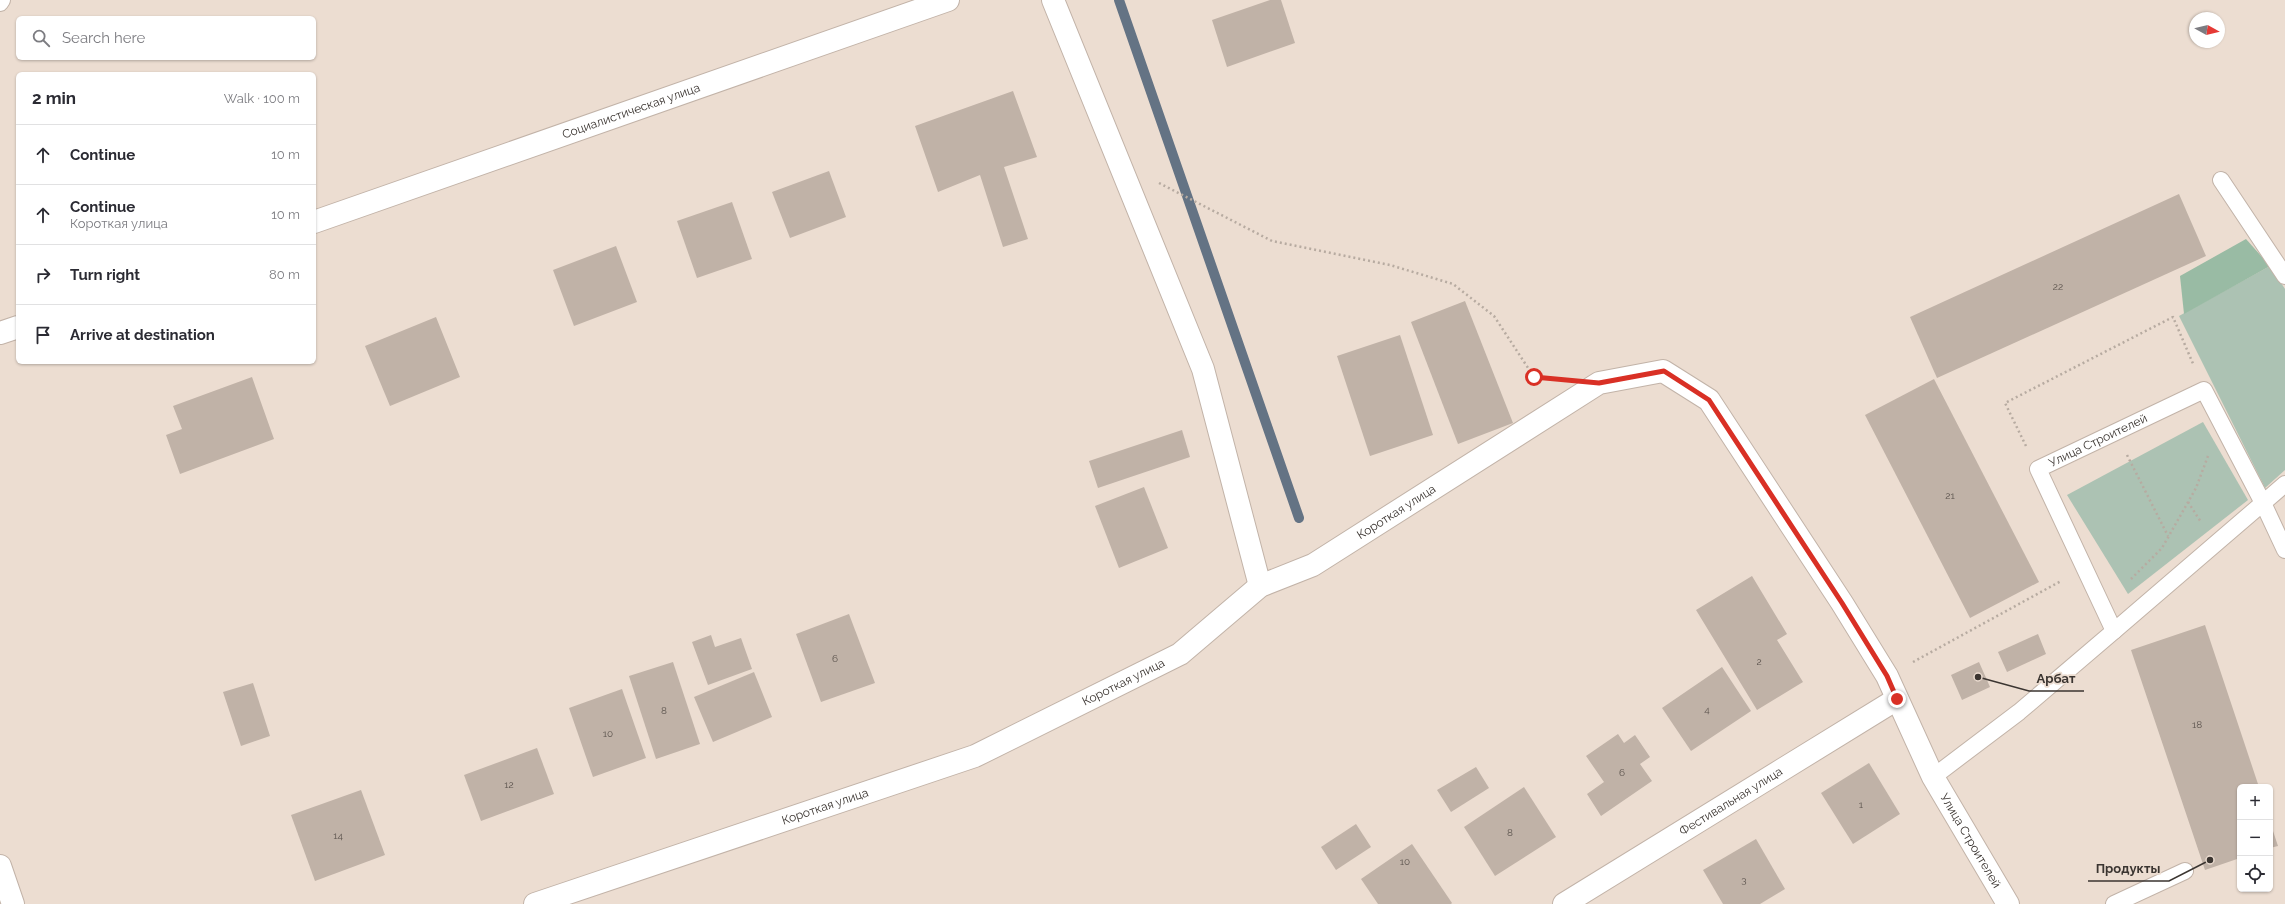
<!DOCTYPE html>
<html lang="en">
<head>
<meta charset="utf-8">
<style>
  body { margin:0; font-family:Raleway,sans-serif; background:#f2f2f3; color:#2b2b33 }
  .controls { position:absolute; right:12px; bottom:12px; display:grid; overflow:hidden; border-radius:6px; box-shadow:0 1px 3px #0004 }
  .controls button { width:36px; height:36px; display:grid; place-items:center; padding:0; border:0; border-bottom:1px solid #e1e1e2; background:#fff; color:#2b2b33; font:20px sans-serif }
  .compass { position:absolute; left:2189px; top:12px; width:36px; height:36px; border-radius:50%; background:#fff; box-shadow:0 1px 3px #0004; rotate:98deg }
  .stop { position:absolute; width:12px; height:12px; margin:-9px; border:3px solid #d93025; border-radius:50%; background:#fff }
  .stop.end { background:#d93025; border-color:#fff; box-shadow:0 1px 4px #0008 }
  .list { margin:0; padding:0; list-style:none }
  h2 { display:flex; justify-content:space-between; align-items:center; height:52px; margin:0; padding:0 16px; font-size:17px }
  h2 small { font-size:13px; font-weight:400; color:#7c7c81 }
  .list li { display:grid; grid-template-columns:26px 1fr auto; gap:12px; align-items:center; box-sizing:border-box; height:60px; padding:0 16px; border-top:1px solid #e1e1e2 }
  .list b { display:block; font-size:15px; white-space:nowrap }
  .list p { margin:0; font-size:13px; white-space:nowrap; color:#7c7c81 }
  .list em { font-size:13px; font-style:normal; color:#7c7c81 }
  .icon { flex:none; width:22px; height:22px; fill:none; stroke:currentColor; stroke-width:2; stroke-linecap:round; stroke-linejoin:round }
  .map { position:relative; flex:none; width:2285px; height:904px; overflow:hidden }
  .search { position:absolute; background:#fff; box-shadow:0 1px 3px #0004; left:16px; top:16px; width:300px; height:44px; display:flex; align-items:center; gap:10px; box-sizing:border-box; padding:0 14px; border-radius:6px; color:#7c7c81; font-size:15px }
  .panel { position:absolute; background:#fff; box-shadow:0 1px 3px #0004; left:16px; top:72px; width:300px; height:292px; border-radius:6px }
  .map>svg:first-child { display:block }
</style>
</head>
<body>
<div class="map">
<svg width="2285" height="904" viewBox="0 0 2285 904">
  <rect width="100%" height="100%" fill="#ecddd1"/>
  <g fill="#acc2b3">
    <polygon points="2270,266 2285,289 2285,470 2265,488 2179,316"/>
    <polygon points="2203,422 2248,500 2128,594 2067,495"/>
  </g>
  <polygon fill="#99bba4" points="2246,239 2270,266 2184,314 2180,276"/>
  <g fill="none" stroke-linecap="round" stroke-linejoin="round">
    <polyline stroke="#647384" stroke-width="10" points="1119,0 1299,518"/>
  </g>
  <g fill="#c0b2a7">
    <polygon points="1270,0 1281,0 1295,43 1227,67 1212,20"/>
    <polygon points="1013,91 1037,157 1004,167 1028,239 1003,247 980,175 938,192 915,126"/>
    <polygon points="829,171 846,217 790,238 772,192"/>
    <polygon points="2179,194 2206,256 1937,378 1910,317"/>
    <polygon points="732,202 752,259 697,278 677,221"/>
    <polygon points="616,246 637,302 574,326 553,270"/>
    <polygon points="1465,301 1513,423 1458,444 1411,322"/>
    <polygon points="436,317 460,377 390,406 365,346"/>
    <polygon points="1400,335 1433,435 1370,456 1337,356"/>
    <polygon points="252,377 274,439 180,474 166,435 182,429 173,406"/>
    <polygon points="1934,379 2039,582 1970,618 1865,415"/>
    <polygon points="1182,430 1190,457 1098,488 1089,461"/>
    <polygon points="1144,487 1168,548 1119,568 1095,506"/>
    <polygon points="1752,576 1787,634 1777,640 1803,682 1757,710 1696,610"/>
    <polygon points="849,614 875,683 821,702 796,634"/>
    <polygon points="2205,625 2259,787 2240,787 2240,858 2205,870 2131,650"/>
    <polygon points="2038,634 2046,654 2007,672 1998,652"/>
    <polygon points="711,635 715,647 741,638 752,669 708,685 692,642"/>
    <polygon points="673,662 700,744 656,759 629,676"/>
    <polygon points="1979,662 1990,687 1962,700 1951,675"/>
    <polygon points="1722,667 1751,711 1691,751 1662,708"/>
    <polygon points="754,672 772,717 713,742 694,697"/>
    <polygon points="253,683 270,736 241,746 223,692"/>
    <polygon points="622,689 646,758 593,777 569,708"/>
    <polygon points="1618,734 1624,743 1635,735 1650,757 1640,764 1652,781 1601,816 1587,794 1604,782 1586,756"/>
    <polygon points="537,748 554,794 481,821 464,775"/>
    <polygon points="1869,763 1900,814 1853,844 1821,793"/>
    <polygon points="1476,767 1489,788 1451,812 1437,790"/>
    <polygon points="1524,787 1556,837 1495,876 1464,827"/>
    <polygon points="361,790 385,855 315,881 291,815"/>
    <polygon points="2270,822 2278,846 2270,848"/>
    <polygon points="1356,824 1371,847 1336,870 1321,847"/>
    <polygon points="1756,839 1785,889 1760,904 1723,904 1703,870"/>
    <polygon points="1412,844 1452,903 1451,904 1378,904 1361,879"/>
  </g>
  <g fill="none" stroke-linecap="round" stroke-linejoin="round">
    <defs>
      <g id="lane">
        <polyline points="0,3 2,0"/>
        <polyline points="2221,180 2285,276"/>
        <polyline points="2114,631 2263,503 2285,550"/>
        <path id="s1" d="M1933 777 2019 712 2114 631 2038 469 2204 390 2263 503 2285 484"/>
        <polyline points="2114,904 2185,871"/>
      </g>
      <g id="street">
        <polyline points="1053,0 1203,369 1260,586"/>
        <polyline points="0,866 13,904"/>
        <path id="s2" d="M535 904 975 756 1180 654 1260 586 1313 565 1599 383 1663 371 1709 400 1842 603 1887 676 1933 777 2008 904"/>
        <path id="s3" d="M1564 904 1897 699"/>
      </g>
      <g id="secondary">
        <path id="s4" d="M314 222 948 0"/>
        <polyline points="0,333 18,327"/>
      </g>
    </defs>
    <use href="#lane" stroke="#c2b3a8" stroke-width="18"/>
    <use href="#street" stroke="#c2b3a8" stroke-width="24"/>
    <use href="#secondary" stroke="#c2b3a8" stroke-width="24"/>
    <g stroke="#b7aba1" stroke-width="2.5" stroke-dasharray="2 3" stroke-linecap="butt">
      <polyline points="1159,183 1272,241 1390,265 1453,284 1494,316 1534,377 1552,378"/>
      <polyline points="2026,446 2005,403 2173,317 2194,366"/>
      <polyline points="2127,455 2168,536"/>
      <polyline points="2188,502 2201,522"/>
      <polyline points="2131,579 2162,548 2196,488 2208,456"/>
      <polyline points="1913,662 2061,581"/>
    </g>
    <use href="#lane" stroke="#fff" stroke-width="16"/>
    <use href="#street" stroke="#fff" stroke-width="22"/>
    <use href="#secondary" stroke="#fff" stroke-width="22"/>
  </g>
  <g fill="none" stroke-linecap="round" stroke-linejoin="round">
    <polyline stroke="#d93025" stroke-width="5" points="1534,377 1599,383 1664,371 1709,400 1842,603 1887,676 1897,699"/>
  </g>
  <g text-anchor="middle" stroke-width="3.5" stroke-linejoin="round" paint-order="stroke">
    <g font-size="10" fill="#5c544e">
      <text x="2058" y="290">22</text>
      <text x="1950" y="499">21</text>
      <text x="835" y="662">6</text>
      <text x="1759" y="665">2</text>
      <text x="1707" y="713">4</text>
      <text x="664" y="714">8</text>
      <text x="2197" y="728">18</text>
      <text x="608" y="737">10</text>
      <text x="1622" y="776">6</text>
      <text x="509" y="788">12</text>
      <text x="1861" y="808">1</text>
      <text x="1510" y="836">8</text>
      <text x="338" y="839">14</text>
      <text x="1405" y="865">10</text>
      <text x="1744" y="883">3</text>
    </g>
    <g font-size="12" fill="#3b3531" stroke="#ecddd1">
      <text dy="4" stroke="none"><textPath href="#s4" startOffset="336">Социалистическая улица</textPath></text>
      <text dy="4" stroke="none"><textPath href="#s1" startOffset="478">Улица Строителей</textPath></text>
      <text dy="4" stroke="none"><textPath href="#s2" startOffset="954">Короткая улица</textPath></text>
      <text dy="4" stroke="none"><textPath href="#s2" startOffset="630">Короткая улица</textPath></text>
      <text dy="4" stroke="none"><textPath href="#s3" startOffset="196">Фестивальная улица</textPath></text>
      <text dy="4" stroke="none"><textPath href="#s2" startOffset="306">Короткая улица</textPath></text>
      <text dy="4" stroke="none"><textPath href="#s2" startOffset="1827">Улица Строителей</textPath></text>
    </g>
  </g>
  <path fill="none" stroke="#3b3531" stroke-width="1.5" d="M1978 677L2029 691H2084M2210 860L2169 881H2088"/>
  <g fill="#3b3531" stroke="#ecddd1" stroke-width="1.5">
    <circle cx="1978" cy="677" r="4"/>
    <circle cx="2210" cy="860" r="4"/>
  </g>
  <g font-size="13" text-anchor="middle" font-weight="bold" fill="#3b3531" stroke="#ecddd1" stroke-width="3.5" stroke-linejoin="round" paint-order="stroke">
    <text x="2056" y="683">Арбат</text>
    <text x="2128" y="873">Продукты</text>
  </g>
</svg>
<div class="controls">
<button>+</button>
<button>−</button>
<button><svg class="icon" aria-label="locate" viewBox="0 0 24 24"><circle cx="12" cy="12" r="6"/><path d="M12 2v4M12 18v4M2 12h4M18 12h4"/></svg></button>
</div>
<svg class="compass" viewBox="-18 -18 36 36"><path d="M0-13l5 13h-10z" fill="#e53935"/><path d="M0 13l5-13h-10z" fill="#7c7c81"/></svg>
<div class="stop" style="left:1534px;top:377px"></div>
<div class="stop end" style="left:1897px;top:699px"></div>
<div class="search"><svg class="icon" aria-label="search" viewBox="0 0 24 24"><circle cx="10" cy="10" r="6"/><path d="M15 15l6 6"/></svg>Search here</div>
<section class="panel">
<h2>2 min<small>Walk · 100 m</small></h2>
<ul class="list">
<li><svg class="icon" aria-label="ahead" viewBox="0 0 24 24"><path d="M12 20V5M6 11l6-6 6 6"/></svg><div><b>Continue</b></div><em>10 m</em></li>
<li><svg class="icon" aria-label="ahead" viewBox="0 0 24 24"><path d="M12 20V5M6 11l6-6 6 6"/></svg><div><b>Continue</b><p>Короткая улица</p></div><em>10 m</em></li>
<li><svg class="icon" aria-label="right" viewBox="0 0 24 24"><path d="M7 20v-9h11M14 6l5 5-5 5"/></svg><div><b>Turn right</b></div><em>80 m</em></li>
<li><svg class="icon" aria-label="arrive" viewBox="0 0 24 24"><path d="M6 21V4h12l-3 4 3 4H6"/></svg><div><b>Arrive at destination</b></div></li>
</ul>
</section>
</div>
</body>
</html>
